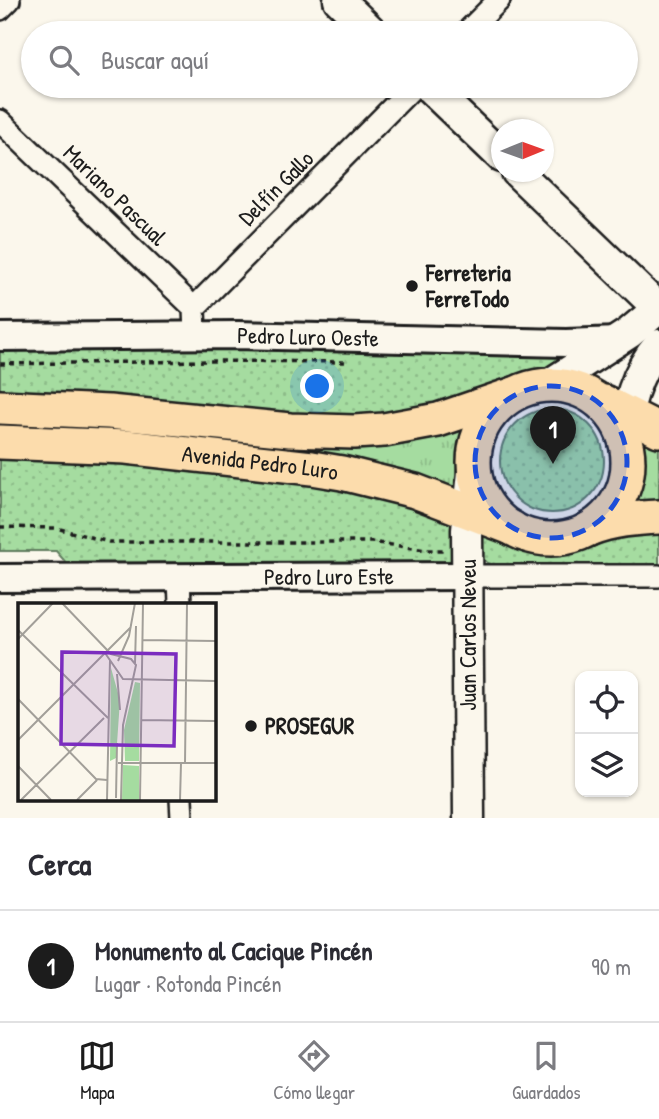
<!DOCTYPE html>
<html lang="es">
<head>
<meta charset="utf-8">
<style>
  body { margin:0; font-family:"Patrick Hand",sans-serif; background:#f2f2f3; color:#2b2b33 }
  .controls { position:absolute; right:21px; bottom:21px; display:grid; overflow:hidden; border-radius:14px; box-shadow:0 2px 5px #0004 }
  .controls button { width:63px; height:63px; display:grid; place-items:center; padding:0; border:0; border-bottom:2px solid #e1e1e2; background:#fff; color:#2b2b33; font:35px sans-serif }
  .compass { position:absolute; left:491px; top:119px; width:63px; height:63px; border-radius:50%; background:#fff; box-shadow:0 2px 5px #0004; rotate:89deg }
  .you { position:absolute; left:318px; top:387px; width:24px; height:24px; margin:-18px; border:5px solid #fff; border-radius:50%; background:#1a73e8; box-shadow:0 0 0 10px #1a73e833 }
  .badge { display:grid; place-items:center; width:46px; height:46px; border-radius:50%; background:#1c1c1c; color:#fff; font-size:23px; font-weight:700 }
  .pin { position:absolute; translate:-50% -58px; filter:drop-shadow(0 2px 4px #0008) }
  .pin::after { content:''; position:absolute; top:37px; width:24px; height:21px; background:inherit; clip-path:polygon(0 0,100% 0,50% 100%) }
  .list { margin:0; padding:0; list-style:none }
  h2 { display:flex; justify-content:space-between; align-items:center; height:91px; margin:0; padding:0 28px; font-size:30px }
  h2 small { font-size:23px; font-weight:400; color:#7c7c81 }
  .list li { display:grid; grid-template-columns:46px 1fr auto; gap:21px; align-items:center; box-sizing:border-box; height:112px; padding:0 28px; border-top:2px solid #e1e1e2 }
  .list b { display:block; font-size:26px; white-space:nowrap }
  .list p { margin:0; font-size:23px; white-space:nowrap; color:#7c7c81 }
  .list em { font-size:23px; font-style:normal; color:#7c7c81 }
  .icon { flex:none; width:38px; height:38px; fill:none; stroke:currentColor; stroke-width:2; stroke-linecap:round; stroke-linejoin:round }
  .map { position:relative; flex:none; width:659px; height:818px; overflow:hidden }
  .search { position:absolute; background:#fff; box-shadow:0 2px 5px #0004; left:21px; right:21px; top:21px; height:77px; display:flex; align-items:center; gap:18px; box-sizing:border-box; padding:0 24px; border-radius:38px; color:#7c7c81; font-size:26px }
  .sheet { height:203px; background:#fff }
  nav { display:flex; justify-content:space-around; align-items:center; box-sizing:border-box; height:98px; border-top:2px solid #e1e1e2; background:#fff; font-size:19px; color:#7c7c81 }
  nav a { display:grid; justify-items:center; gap:4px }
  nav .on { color:#1c1c1c }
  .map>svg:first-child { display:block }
</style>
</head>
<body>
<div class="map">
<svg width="659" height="818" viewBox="0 0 659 818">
  <defs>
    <pattern id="grass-tufts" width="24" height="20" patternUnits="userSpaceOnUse" patternTransform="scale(1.75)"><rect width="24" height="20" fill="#a5dca0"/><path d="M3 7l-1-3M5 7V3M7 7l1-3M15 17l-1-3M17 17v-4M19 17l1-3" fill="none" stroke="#8dbc89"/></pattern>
    <pattern id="park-dots" width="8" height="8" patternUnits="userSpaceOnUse" patternTransform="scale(1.75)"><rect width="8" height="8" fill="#a5dca0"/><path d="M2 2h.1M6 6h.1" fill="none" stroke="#8dbc89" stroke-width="1.8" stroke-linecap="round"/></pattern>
  </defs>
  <rect width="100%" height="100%" fill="#fbf7ec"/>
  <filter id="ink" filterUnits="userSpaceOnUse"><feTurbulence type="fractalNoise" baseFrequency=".0143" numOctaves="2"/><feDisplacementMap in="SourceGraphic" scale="14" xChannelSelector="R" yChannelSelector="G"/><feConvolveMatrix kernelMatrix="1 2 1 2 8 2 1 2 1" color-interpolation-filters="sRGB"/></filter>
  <g filter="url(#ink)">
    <g fill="url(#grass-tufts)" stroke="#607c5e" stroke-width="2">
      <path d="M0 416 465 425 467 431C459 450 460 471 459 491L0 433Z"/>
      <path d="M639 435 659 441V506L631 502C644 481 643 460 639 435Z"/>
    </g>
    <g fill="url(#park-dots)" stroke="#607c5e" stroke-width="2">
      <polygon points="229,346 556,354 559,363 551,371 517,378 490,393 374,421 0,397 0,349"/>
      <circle cx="552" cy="461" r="52"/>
      <polygon points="0,451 295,476 414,502 455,523 455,559 451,563 68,565 56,551 0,551"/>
      <polygon points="659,529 659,565 494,565 488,563 482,558 480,536 483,535 534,549 556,551 565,550 608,535"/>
    </g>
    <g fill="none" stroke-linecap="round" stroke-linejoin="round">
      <defs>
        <g id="minor">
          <polyline points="0,9 9,0"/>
          <polyline points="466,33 499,0"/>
          <polyline points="0,121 194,308"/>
          <polyline points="195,335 194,308 414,86"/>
          <polyline points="467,576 659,576"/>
          <polyline points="179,577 180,604"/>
          <polyline points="181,799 182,818"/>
        </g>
        <g id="tertiary">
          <path id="s1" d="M0 337 238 335 566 343 618 341"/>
          <path id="s2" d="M0 578 467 576"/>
        </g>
        <g id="secondary">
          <polyline points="339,0 373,33"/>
          <polyline points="428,86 502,157"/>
          <polyline points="517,172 659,309"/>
          <polyline points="550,384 629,333 659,308"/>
          <path d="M625 441C626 407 636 371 659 345"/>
          <polyline points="469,818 467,530 475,453"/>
        </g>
        <g id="primary">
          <circle cx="551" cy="462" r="77"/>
          <polyline points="604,402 659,430"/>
          <polyline points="0,407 109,412 290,430 354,432 384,430 438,420 514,394"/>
          <path id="s3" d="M0 442 126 447 312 468 342 473 415 491 512 528"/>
          <path d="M589 529C612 520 635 518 659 517"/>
        </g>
      </defs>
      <use href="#minor" stroke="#1c1c1c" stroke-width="26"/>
      <use href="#tertiary" stroke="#1c1c1c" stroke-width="32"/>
      <use href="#secondary" stroke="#1c1c1c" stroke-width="35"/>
      <use href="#primary" stroke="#1c1c1c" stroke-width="38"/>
      <g stroke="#1c1c1c" stroke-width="3.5" stroke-dasharray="5 5" stroke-linecap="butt">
        <polyline points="0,364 209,361 348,362"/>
        <polyline points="0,527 56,528 109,542 371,542 427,550 443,550"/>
      </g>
      <use href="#minor" stroke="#fbf7ec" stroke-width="21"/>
      <use href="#tertiary" stroke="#fbf7ec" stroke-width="26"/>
      <use href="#secondary" stroke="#fbf7ec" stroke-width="30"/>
      <use href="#primary" stroke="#fcdcac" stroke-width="33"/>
    </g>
  </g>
  <path fill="#1d4ed8" fill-opacity="0.2" stroke="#1d4ed8" stroke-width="5" stroke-dasharray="14 9" stroke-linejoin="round" d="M475 462a76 76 0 1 1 152 0a76 76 0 1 1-152 0Z"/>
  <g fill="#1c1c1c" stroke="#fbf7ec" stroke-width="2.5">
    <circle cx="412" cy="286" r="7"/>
    <circle cx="251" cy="726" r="7"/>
  </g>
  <g text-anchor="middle" stroke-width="5" stroke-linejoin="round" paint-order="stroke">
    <g font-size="23" fill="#1c1c1c" stroke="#fbf7ec">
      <text transform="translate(276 188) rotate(-45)" y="8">Delfín Gallo</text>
      <text transform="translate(115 195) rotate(44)" y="8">Mariano Pascual</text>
      <text dy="8" stroke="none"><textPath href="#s1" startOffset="308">Pedro Luro Oeste</textPath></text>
      <text dy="8" stroke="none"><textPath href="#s3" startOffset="261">Avenida Pedro Luro</textPath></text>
      <text dy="8" stroke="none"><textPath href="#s2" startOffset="329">Pedro Luro Este</textPath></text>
      <text transform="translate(468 635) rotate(-90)" y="8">Juan Carlos Neveu</text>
    </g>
    <g font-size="23" font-weight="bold" fill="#1c1c1c" stroke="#fbf7ec" text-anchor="start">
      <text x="426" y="281">Ferreteria<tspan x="426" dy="26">FerreTodo</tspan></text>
      <text x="265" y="734">PROSEGUR</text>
    </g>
  </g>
  <g transform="translate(18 603)">
    <rect width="198" height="198" fill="#fbf7ec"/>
    <path d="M93 65 102 97 98 155 92 158ZM117 79 122 80 121 158H107L106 127ZM105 162 121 163V197H104Z" fill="#a5dca0"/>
    <path fill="none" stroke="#a29f99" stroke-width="2" d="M44 0 93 51 113 56 118 62 105 122 103 197M0 27 90 115M0 36 35 0M124 37 198 38M87 50 105 76 198 78M100 58 111 33 117 0M117 60 118 23M99 71 102 107M0 96 78 176 89 177M123 117 198 118M0 137 113 24M100 160H198M167 160 169 0M0 163 33 197M98 195 99 140M3 197 86 115M59 197 79 177M89 197 92 57M122 197 125 0M162 197 163 160"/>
    <path fill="#7b2cbf" fill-opacity="0.15" stroke="#7b2cbf" stroke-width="3.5" d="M44 49 158 51 156 143 43 141Z"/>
    <rect width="198" height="198" fill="none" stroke="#1c1c1c" stroke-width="3.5"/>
  </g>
</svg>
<div class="controls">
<button><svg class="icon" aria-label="locate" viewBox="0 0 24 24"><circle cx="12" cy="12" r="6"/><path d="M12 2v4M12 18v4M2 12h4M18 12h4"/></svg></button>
<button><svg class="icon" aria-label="layers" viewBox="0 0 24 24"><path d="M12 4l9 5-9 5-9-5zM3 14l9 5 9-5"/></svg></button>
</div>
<svg class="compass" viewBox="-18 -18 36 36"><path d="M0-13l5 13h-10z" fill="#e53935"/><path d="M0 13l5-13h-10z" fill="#7c7c81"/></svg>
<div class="you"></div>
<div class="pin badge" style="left:553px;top:464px">1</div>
<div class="search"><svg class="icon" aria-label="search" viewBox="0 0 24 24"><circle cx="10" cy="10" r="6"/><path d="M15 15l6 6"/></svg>Buscar aquí</div>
</div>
<section class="sheet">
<h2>Cerca<small></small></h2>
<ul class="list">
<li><span class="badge">1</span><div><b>Monumento al Cacique Pincén</b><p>Lugar · Rotonda Pincén</p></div><em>90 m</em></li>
</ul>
</section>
<nav>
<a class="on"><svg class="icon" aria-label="map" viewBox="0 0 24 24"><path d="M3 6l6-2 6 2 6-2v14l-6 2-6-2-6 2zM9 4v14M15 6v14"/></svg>Mapa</a>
<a><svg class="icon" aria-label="directions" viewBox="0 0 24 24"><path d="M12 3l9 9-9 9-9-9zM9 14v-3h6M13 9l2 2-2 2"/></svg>Cómo llegar</a>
<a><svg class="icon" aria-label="saved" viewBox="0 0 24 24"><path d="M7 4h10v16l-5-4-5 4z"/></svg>Guardados</a>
</nav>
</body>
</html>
